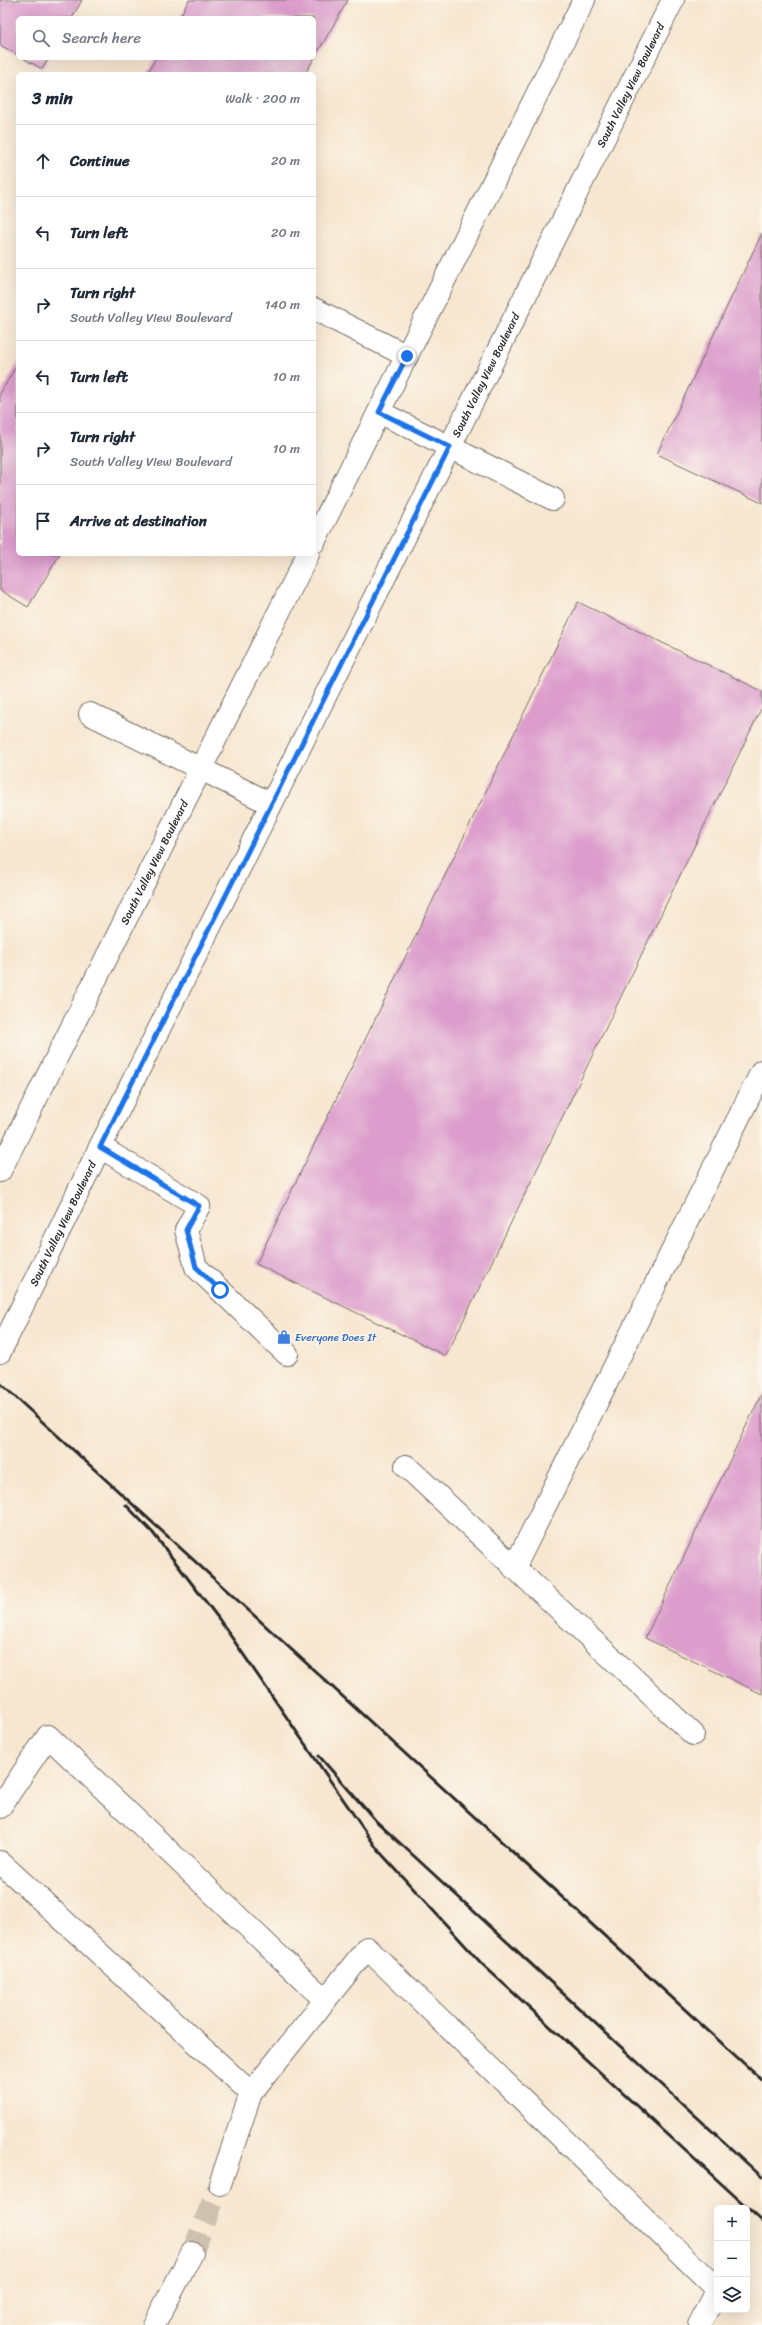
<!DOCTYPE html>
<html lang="en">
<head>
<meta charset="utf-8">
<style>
  body { margin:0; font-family:Sriracha,sans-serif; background:#f6f6f7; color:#1f2937 }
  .controls { position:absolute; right:12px; bottom:12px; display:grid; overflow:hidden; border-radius:6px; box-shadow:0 4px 16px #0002 }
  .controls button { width:36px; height:36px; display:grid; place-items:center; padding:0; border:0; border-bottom:1px solid #e0e1e3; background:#fff; color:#1f2937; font:20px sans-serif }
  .stop { position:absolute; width:12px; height:12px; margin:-9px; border:3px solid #1a73e8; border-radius:50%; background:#fff }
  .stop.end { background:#1a73e8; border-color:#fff; box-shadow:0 1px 4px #0008 }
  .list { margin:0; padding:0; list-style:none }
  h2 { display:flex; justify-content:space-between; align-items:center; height:52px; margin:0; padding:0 16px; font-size:17px }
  h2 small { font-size:13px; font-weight:400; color:#747a83 }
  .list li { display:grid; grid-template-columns:26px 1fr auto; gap:12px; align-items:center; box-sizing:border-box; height:72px; padding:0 16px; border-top:1px solid #e0e1e3 }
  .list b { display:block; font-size:15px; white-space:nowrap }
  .list p { margin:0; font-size:13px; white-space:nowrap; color:#747a83 }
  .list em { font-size:13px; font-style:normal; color:#747a83 }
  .icon { flex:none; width:22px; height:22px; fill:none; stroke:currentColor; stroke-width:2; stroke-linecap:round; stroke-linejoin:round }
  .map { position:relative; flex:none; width:762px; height:2325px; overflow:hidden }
  .search { position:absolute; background:#fff; box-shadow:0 4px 16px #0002; left:16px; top:16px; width:300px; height:44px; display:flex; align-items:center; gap:10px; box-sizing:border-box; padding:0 14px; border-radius:6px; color:#747a83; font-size:15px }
  .panel { position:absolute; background:#fff; box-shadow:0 4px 16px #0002; left:16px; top:72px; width:300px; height:484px; border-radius:6px }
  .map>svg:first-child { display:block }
</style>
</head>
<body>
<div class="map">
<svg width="762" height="2325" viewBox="0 0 762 2325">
  <rect width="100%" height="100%" fill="#fbf7ec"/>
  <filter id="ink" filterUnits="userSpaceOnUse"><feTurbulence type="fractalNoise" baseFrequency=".025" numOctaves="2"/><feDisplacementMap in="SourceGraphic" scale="8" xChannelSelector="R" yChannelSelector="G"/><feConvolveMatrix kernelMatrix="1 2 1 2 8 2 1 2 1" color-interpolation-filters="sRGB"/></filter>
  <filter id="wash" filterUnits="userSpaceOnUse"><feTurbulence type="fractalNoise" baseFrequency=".012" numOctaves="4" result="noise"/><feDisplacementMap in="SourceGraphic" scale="16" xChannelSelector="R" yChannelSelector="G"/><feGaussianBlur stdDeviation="0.9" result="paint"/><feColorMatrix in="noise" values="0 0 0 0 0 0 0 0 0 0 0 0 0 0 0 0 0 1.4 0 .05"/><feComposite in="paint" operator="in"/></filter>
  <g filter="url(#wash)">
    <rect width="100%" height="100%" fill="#f7e6d0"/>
    <g id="blocks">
      <g fill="#dc9ccc">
        <polygon points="0,0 82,0 72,18 18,18 18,55 0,45"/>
        <polygon points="189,0 348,0 305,74 147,74 156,58 314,58 314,18 179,18"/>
        <polygon points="23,58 49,58 42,69"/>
        <polygon points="762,233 762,503 657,454"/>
        <polygon points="18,363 18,554 60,554 28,607 0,590 0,394"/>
        <polygon points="578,602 762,691 762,707 446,1356 256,1264"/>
        <polygon points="762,1393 762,1694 645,1638"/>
      </g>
    </g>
  </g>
  <g filter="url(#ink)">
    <use href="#blocks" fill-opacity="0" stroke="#726c65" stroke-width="1"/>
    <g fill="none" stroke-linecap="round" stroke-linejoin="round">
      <polyline stroke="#cec1af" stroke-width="22" stroke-dasharray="22 11" stroke-linecap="butt" points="192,2253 220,2184"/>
      <defs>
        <g id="minor">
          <polyline points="314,309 407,356"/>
          <polyline points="450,447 553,499"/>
          <polyline points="90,714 201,769"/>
          <polyline points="100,1147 199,1206 186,1230 196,1267 287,1354"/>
          <polyline points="406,1466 693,1734"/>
          <polyline points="514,1568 762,1071"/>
          <polyline points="0,1807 48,1736 325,2000"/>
          <polyline points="0,1862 251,2093"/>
          <polyline points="220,2184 251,2093 367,1948 717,2289"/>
          <polyline points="154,2325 192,2253"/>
          <polyline points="699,2325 717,2291"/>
        </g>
        <g id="major">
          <polyline points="379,412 450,447"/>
          <polyline points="314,542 584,0"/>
          <polyline points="201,769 271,804"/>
          <path id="s1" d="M0 1171 308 554"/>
          <path id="s2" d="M0 1352 100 1147 673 0"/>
        </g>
      </defs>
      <use href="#minor" stroke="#726c65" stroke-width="24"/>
      <use href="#major" stroke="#726c65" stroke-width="24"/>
      <use href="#minor" stroke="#fff" stroke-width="22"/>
      <use href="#major" stroke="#fff" stroke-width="22"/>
      <g stroke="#2b2b2b" stroke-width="3">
        <polyline points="0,1383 762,2080"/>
        <polyline points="126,1505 153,1533 219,1619 378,1850 482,1964 762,2221"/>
        <polyline points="319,1756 376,1821 762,2177"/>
      </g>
    </g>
  </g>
  <g fill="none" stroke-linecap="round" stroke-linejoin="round" filter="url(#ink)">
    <polyline stroke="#1a73e8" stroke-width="5" points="220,1290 196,1267 186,1230 199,1206 100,1147 450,447 379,412 407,356"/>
  </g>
  <defs>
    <symbol id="shop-bare" viewBox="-9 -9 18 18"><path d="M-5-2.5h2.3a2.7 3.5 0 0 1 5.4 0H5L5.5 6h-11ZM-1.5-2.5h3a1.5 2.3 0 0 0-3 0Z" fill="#3f7fe0" stroke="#fbf7ec" stroke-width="2.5" paint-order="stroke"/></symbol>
  </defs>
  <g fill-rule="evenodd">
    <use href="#shop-bare" x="274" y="1327" width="20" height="20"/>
  </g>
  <g text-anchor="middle" stroke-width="3" stroke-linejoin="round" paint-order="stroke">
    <g font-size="11" fill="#2b2b2b" stroke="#fbf7ec">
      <text dy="4" stroke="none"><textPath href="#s2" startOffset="1415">South Valley View Boulevard</textPath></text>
      <text dy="4" stroke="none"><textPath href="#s2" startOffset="1091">South Valley View Boulevard</textPath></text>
      <text dy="4" stroke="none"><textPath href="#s1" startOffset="345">South Valley View Boulevard</textPath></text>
      <text dy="4" stroke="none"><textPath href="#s2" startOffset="143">South Valley View Boulevard</textPath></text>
    </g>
    <g font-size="11" fill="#366cbe" stroke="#fbf7ec" text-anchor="start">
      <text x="295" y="1341">Everyone Does It</text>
    </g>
  </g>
</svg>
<div class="controls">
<button>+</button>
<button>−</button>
<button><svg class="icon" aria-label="layers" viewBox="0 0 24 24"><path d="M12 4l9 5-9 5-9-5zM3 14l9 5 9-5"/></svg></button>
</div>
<div class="stop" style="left:220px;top:1290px"></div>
<div class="stop end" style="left:407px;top:356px"></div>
<div class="search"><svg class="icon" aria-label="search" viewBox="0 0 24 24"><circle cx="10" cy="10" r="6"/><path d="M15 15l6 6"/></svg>Search here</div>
<section class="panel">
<h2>3 min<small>Walk · 200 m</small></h2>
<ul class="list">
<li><svg class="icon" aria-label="ahead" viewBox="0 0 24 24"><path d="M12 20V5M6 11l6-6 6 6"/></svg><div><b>Continue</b></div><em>20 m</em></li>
<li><svg class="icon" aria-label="left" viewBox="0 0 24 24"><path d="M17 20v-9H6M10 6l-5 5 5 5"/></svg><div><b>Turn left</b></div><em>20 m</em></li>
<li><svg class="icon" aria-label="right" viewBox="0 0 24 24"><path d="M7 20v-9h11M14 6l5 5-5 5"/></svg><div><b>Turn right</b><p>South Valley View Boulevard</p></div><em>140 m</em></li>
<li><svg class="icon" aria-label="left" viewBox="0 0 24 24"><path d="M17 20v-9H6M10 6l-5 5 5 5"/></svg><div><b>Turn left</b></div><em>10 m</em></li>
<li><svg class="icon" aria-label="right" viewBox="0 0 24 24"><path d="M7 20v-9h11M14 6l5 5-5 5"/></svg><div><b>Turn right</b><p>South Valley View Boulevard</p></div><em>10 m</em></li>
<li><svg class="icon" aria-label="arrive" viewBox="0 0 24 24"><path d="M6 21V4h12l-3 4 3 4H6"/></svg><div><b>Arrive at destination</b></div></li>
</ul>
</section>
</div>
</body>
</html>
